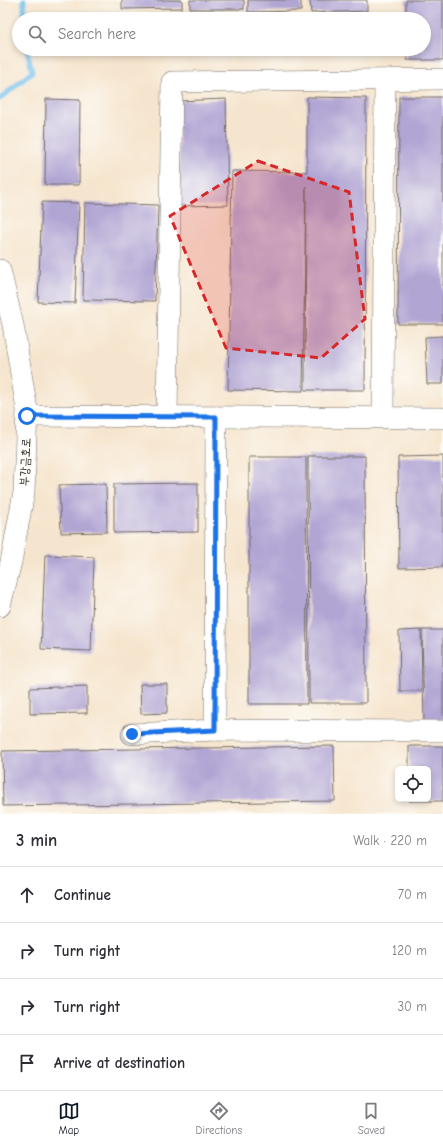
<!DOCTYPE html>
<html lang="en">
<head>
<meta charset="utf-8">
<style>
  body { margin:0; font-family:"Comic Neue","Poor Story",sans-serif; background:#f2f2f3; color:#2b2b33 }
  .controls { position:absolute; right:12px; bottom:12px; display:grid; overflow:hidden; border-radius:6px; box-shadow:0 2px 6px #0003 }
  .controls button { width:36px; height:36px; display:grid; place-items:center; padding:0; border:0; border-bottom:1px solid #e1e1e2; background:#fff; color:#2b2b33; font:20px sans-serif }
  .stop { position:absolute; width:12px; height:12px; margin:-9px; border:3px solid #1a73e8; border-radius:50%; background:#fff }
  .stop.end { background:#1a73e8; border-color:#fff; box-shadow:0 1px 4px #0008 }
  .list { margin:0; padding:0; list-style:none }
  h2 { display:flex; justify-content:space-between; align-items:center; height:52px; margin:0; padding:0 16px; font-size:17px }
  h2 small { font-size:13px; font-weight:400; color:#7c7c81 }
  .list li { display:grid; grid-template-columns:26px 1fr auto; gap:12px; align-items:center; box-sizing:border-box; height:56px; padding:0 16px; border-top:1px solid #e1e1e2 }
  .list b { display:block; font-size:15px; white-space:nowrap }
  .list em { font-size:13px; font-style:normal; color:#7c7c81 }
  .icon { flex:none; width:22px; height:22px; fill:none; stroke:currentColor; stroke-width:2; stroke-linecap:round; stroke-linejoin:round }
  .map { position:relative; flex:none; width:443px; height:814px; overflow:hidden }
  .search { position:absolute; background:#fff; box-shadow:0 2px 6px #0003; left:12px; right:12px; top:12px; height:44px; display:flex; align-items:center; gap:10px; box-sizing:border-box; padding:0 14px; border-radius:22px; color:#7c7c81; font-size:15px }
  .sheet { height:276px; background:#fff }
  nav { display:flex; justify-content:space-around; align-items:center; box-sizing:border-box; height:56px; border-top:1px solid #e1e1e2; background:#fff; font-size:11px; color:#7c7c81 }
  nav a { display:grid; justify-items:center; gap:2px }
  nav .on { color:#111827 }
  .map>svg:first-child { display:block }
</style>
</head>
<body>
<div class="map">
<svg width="443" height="814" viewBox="0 0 443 814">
  <rect width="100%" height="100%" fill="#fdfcf7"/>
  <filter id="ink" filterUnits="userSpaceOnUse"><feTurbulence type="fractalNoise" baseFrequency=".025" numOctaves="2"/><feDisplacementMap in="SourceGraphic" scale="8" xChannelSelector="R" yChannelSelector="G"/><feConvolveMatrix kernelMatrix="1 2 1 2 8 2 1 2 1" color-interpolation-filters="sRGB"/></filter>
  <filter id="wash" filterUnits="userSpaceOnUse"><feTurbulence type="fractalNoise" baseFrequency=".012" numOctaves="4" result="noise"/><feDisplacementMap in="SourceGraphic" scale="16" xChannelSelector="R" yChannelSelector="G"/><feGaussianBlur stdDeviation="0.9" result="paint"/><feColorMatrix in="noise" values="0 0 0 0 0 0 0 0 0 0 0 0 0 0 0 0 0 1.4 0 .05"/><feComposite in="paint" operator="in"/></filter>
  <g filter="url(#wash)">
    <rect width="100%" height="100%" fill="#f6e5ce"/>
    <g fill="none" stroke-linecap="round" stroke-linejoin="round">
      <g stroke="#72c0ed" stroke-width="5">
        <polyline points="24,0 24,19"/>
        <polyline points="0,99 32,72 27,49"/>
      </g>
    </g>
    <g id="blocks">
      <g fill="#b1a5d4">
        <polygon points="122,0 182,0 182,8 122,9"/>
        <rect x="190" y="0" width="54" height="9"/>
        <polygon points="248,0 301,0 301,11 248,12"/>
        <polygon points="310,0 367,0 367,11 311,13"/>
        <polygon points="406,0 443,0 443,60 407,60 407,49 424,49 424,19 406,19"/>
        <polygon points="307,97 366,98 365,390 305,390 306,186 303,391 228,390 232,171 307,172"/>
        <polygon points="399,97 443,97 443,324 398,324"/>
        <polygon points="46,99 80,100 79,185 45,185"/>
        <polygon points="226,99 228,205 180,206 178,101"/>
        <polygon points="42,202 79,203 75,303 38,302"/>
        <polygon points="85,203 158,205 155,301 83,300"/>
        <polygon points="443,336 443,384 427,384 425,337"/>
        <polygon points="308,456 365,456 366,703 309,703"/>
        <polygon points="443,456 443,567 399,568 398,457"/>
        <polygon points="249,457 306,457 307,704 249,704"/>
        <polygon points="198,483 198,532 114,533 114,484"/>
        <polygon points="106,484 107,532 61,533 59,485"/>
        <polygon points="45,555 94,557 91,651 41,649"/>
        <polygon points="421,630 422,691 400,691 399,631"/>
        <polygon points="422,630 443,630 443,723 424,723"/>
        <polygon points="140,684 167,684 167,713 141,714"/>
        <polygon points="87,686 87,713 30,714 30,688"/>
        <polygon points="334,746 335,801 3,806 2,751"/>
        <polygon points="409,746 443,746 443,801 409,801 409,799 428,799 428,769 409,769"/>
      </g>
    </g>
  </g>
  <g filter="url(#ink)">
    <use href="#blocks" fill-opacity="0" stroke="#726c64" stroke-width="1"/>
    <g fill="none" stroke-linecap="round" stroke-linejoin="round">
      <defs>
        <g id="minor">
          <polyline points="0,270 13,325 27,410 24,492 11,562 0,606"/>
          <polyline points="27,416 443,418"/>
          <polyline points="167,417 172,82 443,79"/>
          <polyline points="383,417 385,80"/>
          <polyline points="215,730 216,417"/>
          <polyline points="132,734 215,730 443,731"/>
        </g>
      </defs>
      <use href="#minor" stroke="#726c64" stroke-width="22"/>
      <use href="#minor" stroke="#fff" stroke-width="21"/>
    </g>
  </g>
  <g fill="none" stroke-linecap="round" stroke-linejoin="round" filter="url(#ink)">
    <polyline stroke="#1a73e8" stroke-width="5" points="27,416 216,417 215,730 132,734"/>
  </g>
  <path fill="#d62828" fill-opacity="0.2" stroke="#d62828" stroke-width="3" stroke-dasharray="8 5" stroke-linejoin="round" d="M258 161 349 192 365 319 321 358 226 348 170 216Z"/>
  <g text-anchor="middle" stroke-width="4" stroke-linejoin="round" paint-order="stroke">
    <g font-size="12" fill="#2b2b2b" stroke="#fdfcf7">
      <text transform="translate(25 462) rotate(-87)" y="4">부강금호로</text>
    </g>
  </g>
</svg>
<div class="controls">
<button><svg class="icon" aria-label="locate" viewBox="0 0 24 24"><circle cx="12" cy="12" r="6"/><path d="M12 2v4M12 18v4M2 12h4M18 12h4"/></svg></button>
</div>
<div class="stop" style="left:27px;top:416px"></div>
<div class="stop end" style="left:132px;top:734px"></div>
<div class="search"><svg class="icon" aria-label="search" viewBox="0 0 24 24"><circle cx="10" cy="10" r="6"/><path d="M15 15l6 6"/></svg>Search here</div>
</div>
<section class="sheet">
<h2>3 min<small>Walk · 220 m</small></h2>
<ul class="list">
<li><svg class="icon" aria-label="ahead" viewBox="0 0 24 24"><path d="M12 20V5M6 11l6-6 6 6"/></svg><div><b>Continue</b></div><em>70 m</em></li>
<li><svg class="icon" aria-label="right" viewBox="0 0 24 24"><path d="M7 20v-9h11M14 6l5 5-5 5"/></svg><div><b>Turn right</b></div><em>120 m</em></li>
<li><svg class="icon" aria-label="right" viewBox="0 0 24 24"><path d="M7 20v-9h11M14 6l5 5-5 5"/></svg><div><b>Turn right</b></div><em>30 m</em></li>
<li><svg class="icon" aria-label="arrive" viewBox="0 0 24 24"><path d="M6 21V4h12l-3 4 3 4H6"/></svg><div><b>Arrive at destination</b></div></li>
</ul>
</section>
<nav>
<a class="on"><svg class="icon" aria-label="map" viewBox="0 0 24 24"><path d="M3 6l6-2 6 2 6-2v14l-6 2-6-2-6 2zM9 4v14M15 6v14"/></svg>Map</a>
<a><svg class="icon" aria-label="directions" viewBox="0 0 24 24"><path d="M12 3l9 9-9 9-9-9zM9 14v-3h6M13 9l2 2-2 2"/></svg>Directions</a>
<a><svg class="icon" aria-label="saved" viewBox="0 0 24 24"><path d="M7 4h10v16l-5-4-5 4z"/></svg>Saved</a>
</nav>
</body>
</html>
